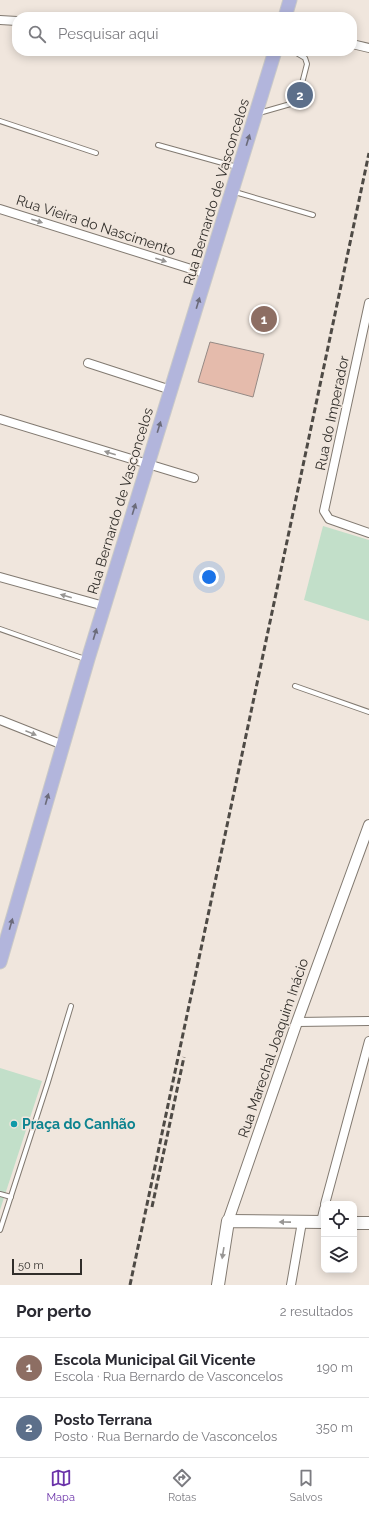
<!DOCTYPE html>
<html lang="pt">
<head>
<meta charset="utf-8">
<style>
  body { margin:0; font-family:Raleway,sans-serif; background:#f2f2f3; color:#2b2b33 }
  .controls { position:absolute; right:12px; bottom:12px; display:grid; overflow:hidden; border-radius:8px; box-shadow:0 2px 10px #0003 }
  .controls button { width:36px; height:36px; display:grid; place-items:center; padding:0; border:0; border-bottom:1px solid #e1e1e2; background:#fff; color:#2b2b33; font:20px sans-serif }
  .scale { position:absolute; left:12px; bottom:10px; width:70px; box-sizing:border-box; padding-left:4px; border:2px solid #312e2a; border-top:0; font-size:11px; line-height:14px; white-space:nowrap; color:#312e2a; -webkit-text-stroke:3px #f0e6dd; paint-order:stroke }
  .you { position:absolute; left:209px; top:577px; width:14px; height:14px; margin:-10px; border:3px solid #fff; border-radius:50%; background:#1a73e8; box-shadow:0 0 0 6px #1a73e833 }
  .badge { display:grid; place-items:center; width:26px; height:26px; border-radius:50%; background:#6a32a9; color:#fff; font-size:13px; font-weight:700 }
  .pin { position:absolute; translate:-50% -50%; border:2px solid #fff; box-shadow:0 1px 4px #0006 }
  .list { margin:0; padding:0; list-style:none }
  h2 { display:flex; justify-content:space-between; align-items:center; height:52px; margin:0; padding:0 16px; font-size:17px }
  h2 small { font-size:13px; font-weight:400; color:#7c7c81 }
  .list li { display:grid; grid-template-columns:26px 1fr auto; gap:12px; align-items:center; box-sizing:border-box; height:60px; padding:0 16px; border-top:1px solid #e1e1e2 }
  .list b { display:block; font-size:15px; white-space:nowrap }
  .list p { margin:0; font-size:13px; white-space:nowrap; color:#7c7c81 }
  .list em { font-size:13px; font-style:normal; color:#7c7c81 }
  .icon { flex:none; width:22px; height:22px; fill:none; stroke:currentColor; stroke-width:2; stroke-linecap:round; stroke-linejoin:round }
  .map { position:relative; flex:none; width:369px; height:1285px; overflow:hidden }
  .search { position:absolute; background:#fff; box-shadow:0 2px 10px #0003; left:12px; right:12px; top:12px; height:44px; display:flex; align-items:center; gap:10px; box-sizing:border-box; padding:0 14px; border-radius:16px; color:#7c7c81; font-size:15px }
  .sheet { height:172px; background:#fff }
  nav { display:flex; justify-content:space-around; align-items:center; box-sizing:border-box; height:56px; border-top:1px solid #e1e1e2; background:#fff; font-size:11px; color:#7c7c81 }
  nav a { display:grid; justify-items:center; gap:2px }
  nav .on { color:#6a32a9 }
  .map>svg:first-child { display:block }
</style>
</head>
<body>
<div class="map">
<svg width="369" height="1285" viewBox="0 0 369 1285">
  <rect width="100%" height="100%" fill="#f0e6dd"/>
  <g fill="#c2dfc9">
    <polygon points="323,526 369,540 369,621 304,600"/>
    <polygon points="0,1068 42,1081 0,1210"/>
  </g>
  <polygon fill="#e5bbac" stroke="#958984" points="210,342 264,354 253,397 198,382"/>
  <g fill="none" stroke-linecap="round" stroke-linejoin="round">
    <defs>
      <g id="service">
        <polyline points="259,113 294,103 298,99 307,64 305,58 293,51"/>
        <polyline points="0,121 96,153"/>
        <polyline points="158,145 237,167"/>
        <polyline points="235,192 313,215"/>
        <polyline points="0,629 85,659"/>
        <polyline points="295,686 369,712"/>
        <polyline points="0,1194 11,1197"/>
        <polyline points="0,1230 48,1082 71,1006"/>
      </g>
      <g id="minor">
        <polyline points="0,20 17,21"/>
        <polyline points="352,44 369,48"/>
        <polyline points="0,209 207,274"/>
        <polyline points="369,303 324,511 329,519 369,533"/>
        <polyline points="88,363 171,390"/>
        <polyline points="0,419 194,478"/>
        <polyline points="0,577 104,606"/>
        <polyline points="0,720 63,745"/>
        <polyline points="297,1022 369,1021"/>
        <polyline points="325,1204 369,1041"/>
        <polyline points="321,1222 324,1209"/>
        <polyline points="291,1285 302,1222"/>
      </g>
      <polyline id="tertiary" points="228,1221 297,1022 369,825"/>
      <g id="secondary">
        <polyline points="354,1223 369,1223"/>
        <polyline points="218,1285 228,1221 324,1222"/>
      </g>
      <g id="primary">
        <polyline points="285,17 290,0"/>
        <polyline points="0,962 88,659 275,51"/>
      </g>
    </defs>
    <use href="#service" stroke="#827a71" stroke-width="6"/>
    <use href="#minor" stroke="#827a71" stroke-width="10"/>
    <use href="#tertiary" stroke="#827a71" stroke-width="12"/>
    <use href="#secondary" stroke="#827a71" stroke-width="14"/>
    <use href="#primary" stroke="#c9c9c8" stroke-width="15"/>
    <use href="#service" stroke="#fff" stroke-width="4"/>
    <use href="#minor" stroke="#fff" stroke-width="8"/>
    <use href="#tertiary" stroke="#fff" stroke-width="10"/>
    <use href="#secondary" stroke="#fff" stroke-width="12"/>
    <use href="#primary" stroke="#b2b5dc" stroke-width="13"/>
    <g stroke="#4e4a45" stroke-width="3" stroke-dasharray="6 3" stroke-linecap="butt">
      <polyline points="152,1207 184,1057"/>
      <polyline points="130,1285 369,153"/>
    </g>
  </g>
  <defs><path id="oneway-solid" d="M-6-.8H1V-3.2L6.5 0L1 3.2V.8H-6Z"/></defs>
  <g fill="#6b6b7a">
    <use href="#oneway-solid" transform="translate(248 140) rotate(-73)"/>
    <use href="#oneway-solid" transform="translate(198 303) rotate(-73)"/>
    <use href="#oneway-solid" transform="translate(159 427) rotate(-73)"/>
    <use href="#oneway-solid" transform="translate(134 509) rotate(-73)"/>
    <use href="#oneway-solid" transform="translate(95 634) rotate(-73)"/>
    <use href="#oneway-solid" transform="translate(47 799) rotate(-74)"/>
    <use href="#oneway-solid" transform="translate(11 924) rotate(-74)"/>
  </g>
  <g fill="#989694">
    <use href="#oneway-solid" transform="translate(37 221) rotate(18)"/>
    <use href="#oneway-solid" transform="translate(161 260) rotate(18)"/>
    <use href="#oneway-solid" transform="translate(110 453) rotate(-163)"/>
    <use href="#oneway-solid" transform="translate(66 596) rotate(-164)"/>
    <use href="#oneway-solid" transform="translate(31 733) rotate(22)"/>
    <use href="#oneway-solid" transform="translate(285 1222) rotate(-179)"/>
    <use href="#oneway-solid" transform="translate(223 1253) rotate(99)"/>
  </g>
  <circle fill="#0f9aa8" stroke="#f0e6dd" stroke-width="1.5" cx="14" cy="1124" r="4"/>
  <g text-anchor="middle" stroke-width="3" stroke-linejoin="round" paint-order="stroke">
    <g font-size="14" fill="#312e2a" stroke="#f0e6dd">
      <text transform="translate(216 192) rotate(-73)" y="5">Rua Bernardo de Vasconcelos</text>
      <text transform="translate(96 225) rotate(18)" y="5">Rua Vieira do Nascimento</text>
      <text transform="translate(332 413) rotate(-78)" y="5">Rua do Imperador</text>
      <text transform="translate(120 501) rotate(-73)" y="5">Rua Bernardo de Vasconcelos</text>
      <text transform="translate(273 1048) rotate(-71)" y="5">Rua Marechal Joaquim Inácio</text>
    </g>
    <g font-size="14" font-weight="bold" fill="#0d838f" stroke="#f0e6dd" text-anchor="start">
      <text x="22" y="1129">Praça do Canhão</text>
    </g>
  </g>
</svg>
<div class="controls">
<button><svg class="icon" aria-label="locate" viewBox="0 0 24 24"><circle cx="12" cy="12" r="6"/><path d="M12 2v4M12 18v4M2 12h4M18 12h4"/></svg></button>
<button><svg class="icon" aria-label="layers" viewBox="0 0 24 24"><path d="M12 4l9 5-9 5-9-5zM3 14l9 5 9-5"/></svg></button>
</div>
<div class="scale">50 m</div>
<div class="you"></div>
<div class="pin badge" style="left:264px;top:319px;background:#8d6e63">1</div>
<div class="pin badge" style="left:300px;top:95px;background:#5c6f8a">2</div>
<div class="search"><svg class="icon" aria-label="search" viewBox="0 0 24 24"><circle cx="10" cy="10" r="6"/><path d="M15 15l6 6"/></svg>Pesquisar aqui</div>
</div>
<section class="sheet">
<h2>Por perto<small>2 resultados</small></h2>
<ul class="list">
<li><span class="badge" style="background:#8d6e63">1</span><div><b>Escola Municipal Gil Vicente</b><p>Escola · Rua Bernardo de Vasconcelos</p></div><em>190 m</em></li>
<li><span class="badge" style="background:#5c6f8a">2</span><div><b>Posto Terrana</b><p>Posto · Rua Bernardo de Vasconcelos</p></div><em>350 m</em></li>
</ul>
</section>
<nav>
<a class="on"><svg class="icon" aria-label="map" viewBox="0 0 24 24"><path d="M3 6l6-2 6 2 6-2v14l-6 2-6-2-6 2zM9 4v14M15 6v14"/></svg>Mapa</a>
<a><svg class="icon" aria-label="directions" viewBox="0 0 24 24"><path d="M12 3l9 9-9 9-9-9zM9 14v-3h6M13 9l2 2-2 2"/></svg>Rotas</a>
<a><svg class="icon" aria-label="saved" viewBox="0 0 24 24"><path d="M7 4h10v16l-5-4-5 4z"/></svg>Salvos</a>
</nav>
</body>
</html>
